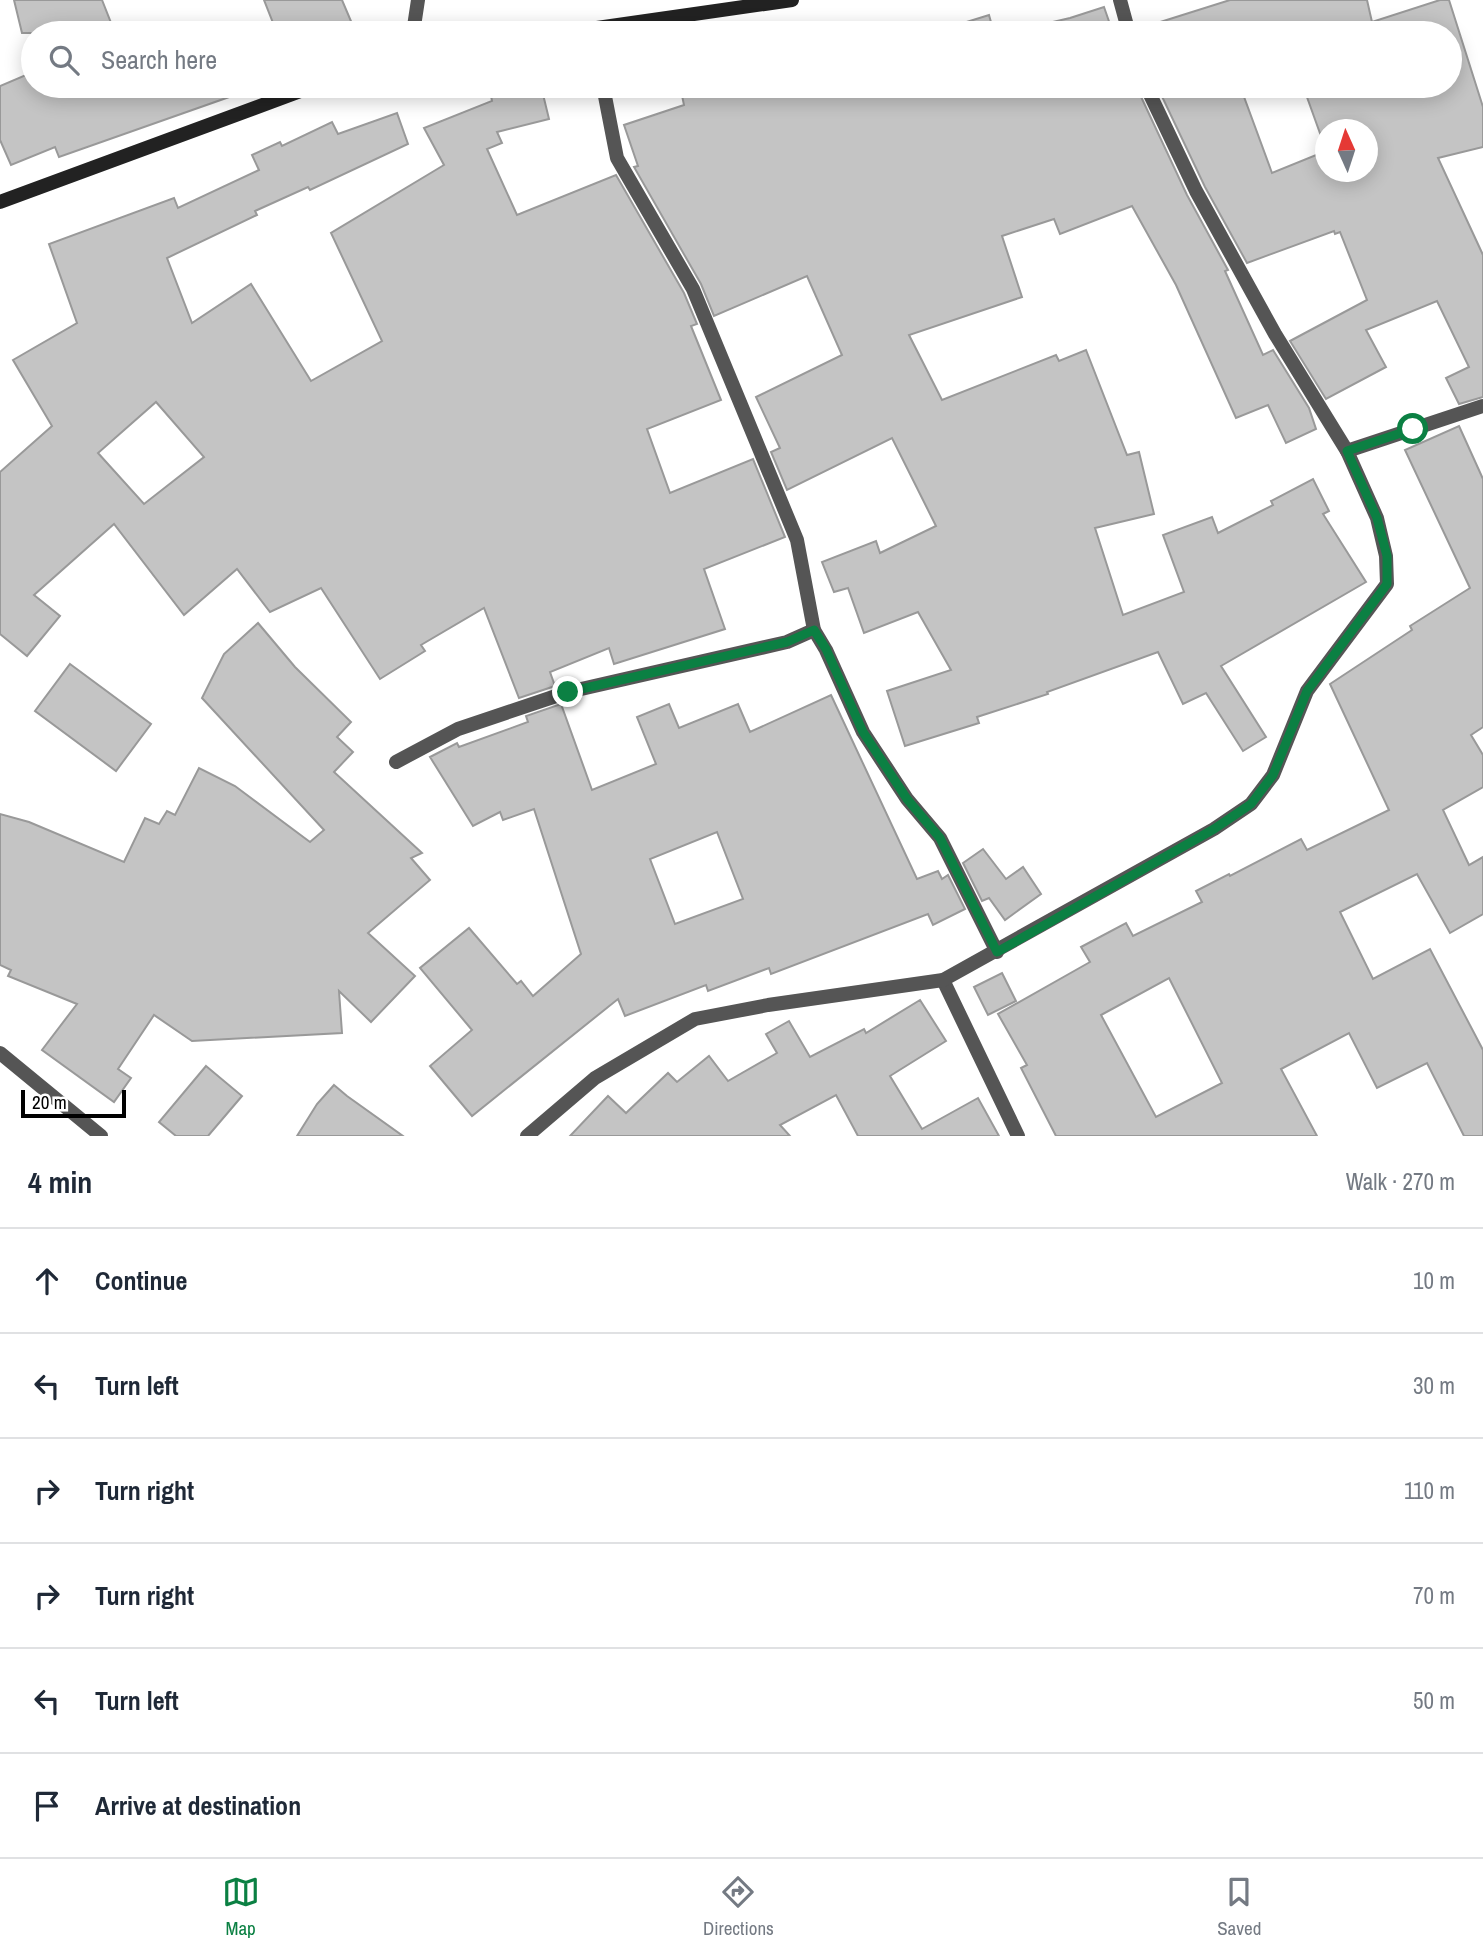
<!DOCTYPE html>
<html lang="en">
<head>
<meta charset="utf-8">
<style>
  body { margin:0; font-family:"Archivo Narrow",sans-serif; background:#f6f6f7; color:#1f2937 }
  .compass { position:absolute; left:1315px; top:119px; width:63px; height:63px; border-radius:50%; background:#fff; box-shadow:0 4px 18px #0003; rotate:357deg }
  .scale { position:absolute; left:21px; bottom:18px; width:105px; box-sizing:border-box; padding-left:7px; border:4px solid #000; border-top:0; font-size:19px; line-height:24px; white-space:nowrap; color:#000; -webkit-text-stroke:5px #fff; paint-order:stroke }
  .stop { position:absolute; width:21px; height:21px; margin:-16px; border:5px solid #0b8043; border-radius:50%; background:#fff }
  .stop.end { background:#0b8043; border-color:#fff; box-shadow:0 2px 7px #0008 }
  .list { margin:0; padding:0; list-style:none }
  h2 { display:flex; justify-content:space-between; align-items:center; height:91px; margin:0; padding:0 28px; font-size:30px }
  h2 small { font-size:23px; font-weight:400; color:#747a83 }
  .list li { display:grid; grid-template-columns:46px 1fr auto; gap:21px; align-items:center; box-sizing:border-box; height:105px; padding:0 28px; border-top:2px solid #e0e1e3 }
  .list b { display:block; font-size:26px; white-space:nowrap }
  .list em { font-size:23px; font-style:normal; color:#747a83 }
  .icon { flex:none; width:38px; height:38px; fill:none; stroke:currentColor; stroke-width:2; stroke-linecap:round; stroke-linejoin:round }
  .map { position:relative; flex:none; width:1483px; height:1136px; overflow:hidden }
  .search { position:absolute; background:#fff; box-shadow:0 4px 18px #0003; left:21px; right:21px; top:21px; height:77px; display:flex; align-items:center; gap:18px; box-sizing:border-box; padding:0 24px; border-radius:38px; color:#747a83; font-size:26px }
  .sheet { height:721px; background:#fff }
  nav { display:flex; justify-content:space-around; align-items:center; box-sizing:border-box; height:98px; border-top:2px solid #e0e1e3; background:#fff; font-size:19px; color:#747a83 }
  nav a { display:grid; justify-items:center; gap:4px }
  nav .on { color:#0b8043 }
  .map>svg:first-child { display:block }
</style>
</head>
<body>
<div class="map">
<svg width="1483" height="1136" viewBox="0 0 1483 1136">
  <rect width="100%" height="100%" fill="#fff"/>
  <g fill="#c4c4c4" stroke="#999" stroke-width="2" fill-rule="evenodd">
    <polygon points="14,0 102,0 115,33 22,33"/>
    <polygon points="264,0 342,0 356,33 277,33"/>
    <polygon points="1230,0 1367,0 1372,22 1440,0 1449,0 1483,107 1483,147 1438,158 1483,255 1483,397 1459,404 1446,378 1469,367 1437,301 1366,330 1386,367 1326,399 1290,341 1367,300 1340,232 1335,234 1334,231 1247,263 1205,187 1157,86 1240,86 1272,173 1326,151 1326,172 1368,172 1368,130 1326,130 1326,150 1303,86 1450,86 1450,33 1138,33 1138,29"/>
    <polygon points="1104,7 1113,33 1005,33 1070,18"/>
    <polygon points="989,15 994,33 931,33"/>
    <polygon points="33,72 33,86 248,86 249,90 59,157 55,147 11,165 0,140 0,86"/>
    <path d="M514 86H541L549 119 497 132 502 143 487 149 517 215 616 175 684 293 697 324 691 326 721 400 647 429 670 493 753 459 785 537 704 569 725 629 614 664 609 648 550 672 555 686 519 698 484 608 421 645 425 651 380 679 321 588 270 612 237 569 184 615 114 524 34 595 60 616 27 656 0 634V472L52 426 13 360 77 323 49 244 174 198 178 208 259 170 252 155 280 142 282 146 332 122 338 134 397 113 408 144 310 190 308 187 255 211 257 215 167 258 192 323 251 284 311 381 382 341 331 233 444 165 424 128 492 101 490 91ZM156 402 204 457 144 504 98 453Z"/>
    <polygon points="680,86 1136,86 1187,195 1228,270 1225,271 1263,355 1273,350 1309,408 1316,429 1286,443 1268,405 1236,418 1176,285 1132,206 1060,234 1054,219 1002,236 1022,297 909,335 942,400 1056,355 1059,361 1086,350 1127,455 1139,452 1154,514 1095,528 1123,615 1184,592 1163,535 1212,517 1218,533 1273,505 1271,501 1313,479 1329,511 1323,514 1366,582 1221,666 1266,737 1243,751 1206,693 1183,704 1158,652 1047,692 1048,694 977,717 979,723 905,746 887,691 951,670 918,612 864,633 848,588 834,592 822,562 876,541 880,553 936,526 892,438 787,490 771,452 780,448 756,397 842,355 807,276 714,316 701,284 634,167 638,166 624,125 684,105"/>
    <path d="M1459 426 1483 479V727L1471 735 1483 755V787L1443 810 1469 865 1483 857V914L1450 933 1417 874 1340 912 1373 979 1430 949 1483 1050V1136H1464L1427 1063 1377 1088 1349 1033 1281 1069 1317 1136H1056L1021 1068 1027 1065 998 1014 1090 962 1081 947 1126 923 1133 936 1202 902 1196 891 1229 874 1230 876 1301 839 1307 850 1389 810 1330 684 1412 630 1410 626 1470 588 1405 450ZM1169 978 1222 1083 1156 1117 1101 1015Z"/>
    <polygon points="258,623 295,667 351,722 337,737 353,752 334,772 422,853 411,858 430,880 368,933 415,976 371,1022 339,991 342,1033 192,1041 154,1015 118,1069 131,1078 114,1102 42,1050 77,1004 8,976 11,970 0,965 0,814 29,822 124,862 145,818 159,824 167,811 175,815 199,768 235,786 310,842 324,830 202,698 224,654"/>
    <polygon points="70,664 151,724 116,771 35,711"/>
    <path d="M831 695 917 879 938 871 942 879 948 875 965 909 933 925 928 914 771 974 769 968 708 991 706 985 625 1016 618 999 472 1116 430 1066 472 1030 420 968 469 928 517 984 521 981 533 996 581 954 534 809 503 820 500 812 473 826 430 757 457 743 459 747 528 722 526 716 561 704 592 790 656 764 637 717 669 704 679 728 738 704 750 732ZM717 832 743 899 675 924 650 859Z"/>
    <polygon points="983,849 1006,879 1023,867 1041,894 1005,920 989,898 982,901 963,863"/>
    <polygon points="1002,973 1016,1001 988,1015 974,987"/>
    <polygon points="920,1000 946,1041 890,1076 922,1129 978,1098 999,1136 858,1136 836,1095 780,1125 790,1136 570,1136 608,1096 626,1113 668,1073 677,1082 709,1056 728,1081 777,1053 766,1034 789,1021 810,1057 864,1029 866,1033"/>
    <polygon points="206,1066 242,1096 208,1136 176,1136 159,1122"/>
    <polygon points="334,1085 347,1096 403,1136 297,1136 317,1104"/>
  </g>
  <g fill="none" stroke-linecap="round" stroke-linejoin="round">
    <g stroke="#555" stroke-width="14">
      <polyline points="1120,0 1129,33"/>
      <polyline points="413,33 418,0"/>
      <polyline points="603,86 617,158 693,289 797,540 814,630 826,650 863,732 907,799 940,838 997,952"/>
      <polyline points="1347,451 1483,406"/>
      <polyline points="396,762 458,729 568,692 787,642 814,630"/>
      <polyline points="943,980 1018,1136"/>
      <polyline points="0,1053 101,1136"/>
      <polyline points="527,1136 595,1078 695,1019 768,1005 943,980 1214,829 1251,804 1273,775 1307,691 1387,584 1386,556 1377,518 1347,451 1275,334 1196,191 1146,86"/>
    </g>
    <g stroke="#222" stroke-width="14">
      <polyline points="562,33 792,0"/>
      <polyline points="0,202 314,86"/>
    </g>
  </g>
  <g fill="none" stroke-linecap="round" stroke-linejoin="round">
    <polyline stroke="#0b8043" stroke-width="9" points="568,692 787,642 814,630 826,649 863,732 907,799 940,838 997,952 1214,829 1251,804 1273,775 1307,691 1387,584 1387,556 1377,518 1347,451 1413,429"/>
  </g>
</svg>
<svg class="compass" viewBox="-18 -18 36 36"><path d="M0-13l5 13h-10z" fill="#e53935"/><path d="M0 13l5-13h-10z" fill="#747a83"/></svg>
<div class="scale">20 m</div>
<div class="stop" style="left:1413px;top:429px"></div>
<div class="stop end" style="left:568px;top:692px"></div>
<div class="search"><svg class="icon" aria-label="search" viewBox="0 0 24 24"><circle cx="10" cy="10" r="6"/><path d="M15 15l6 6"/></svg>Search here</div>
</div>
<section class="sheet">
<h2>4 min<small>Walk · 270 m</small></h2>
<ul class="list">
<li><svg class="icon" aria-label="ahead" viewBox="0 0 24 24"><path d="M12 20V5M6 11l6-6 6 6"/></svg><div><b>Continue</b></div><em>10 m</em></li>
<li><svg class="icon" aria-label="left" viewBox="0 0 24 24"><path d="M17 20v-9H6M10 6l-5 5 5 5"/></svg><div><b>Turn left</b></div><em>30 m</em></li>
<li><svg class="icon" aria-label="right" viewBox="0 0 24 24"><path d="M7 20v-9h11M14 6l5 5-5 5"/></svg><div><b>Turn right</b></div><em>110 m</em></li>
<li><svg class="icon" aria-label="right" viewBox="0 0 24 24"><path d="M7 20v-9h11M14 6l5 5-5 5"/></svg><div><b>Turn right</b></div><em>70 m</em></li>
<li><svg class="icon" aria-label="left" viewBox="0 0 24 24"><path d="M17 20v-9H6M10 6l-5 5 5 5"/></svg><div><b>Turn left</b></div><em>50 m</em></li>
<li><svg class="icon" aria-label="arrive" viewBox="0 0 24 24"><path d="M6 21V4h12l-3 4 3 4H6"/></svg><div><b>Arrive at destination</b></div></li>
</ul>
</section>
<nav>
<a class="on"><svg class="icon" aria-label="map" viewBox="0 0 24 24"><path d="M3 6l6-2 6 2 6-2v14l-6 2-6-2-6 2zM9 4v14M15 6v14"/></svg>Map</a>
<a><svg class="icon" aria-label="directions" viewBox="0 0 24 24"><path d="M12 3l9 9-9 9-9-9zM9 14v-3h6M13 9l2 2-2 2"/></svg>Directions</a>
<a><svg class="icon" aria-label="saved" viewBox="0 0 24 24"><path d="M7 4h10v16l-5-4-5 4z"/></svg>Saved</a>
</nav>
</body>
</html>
